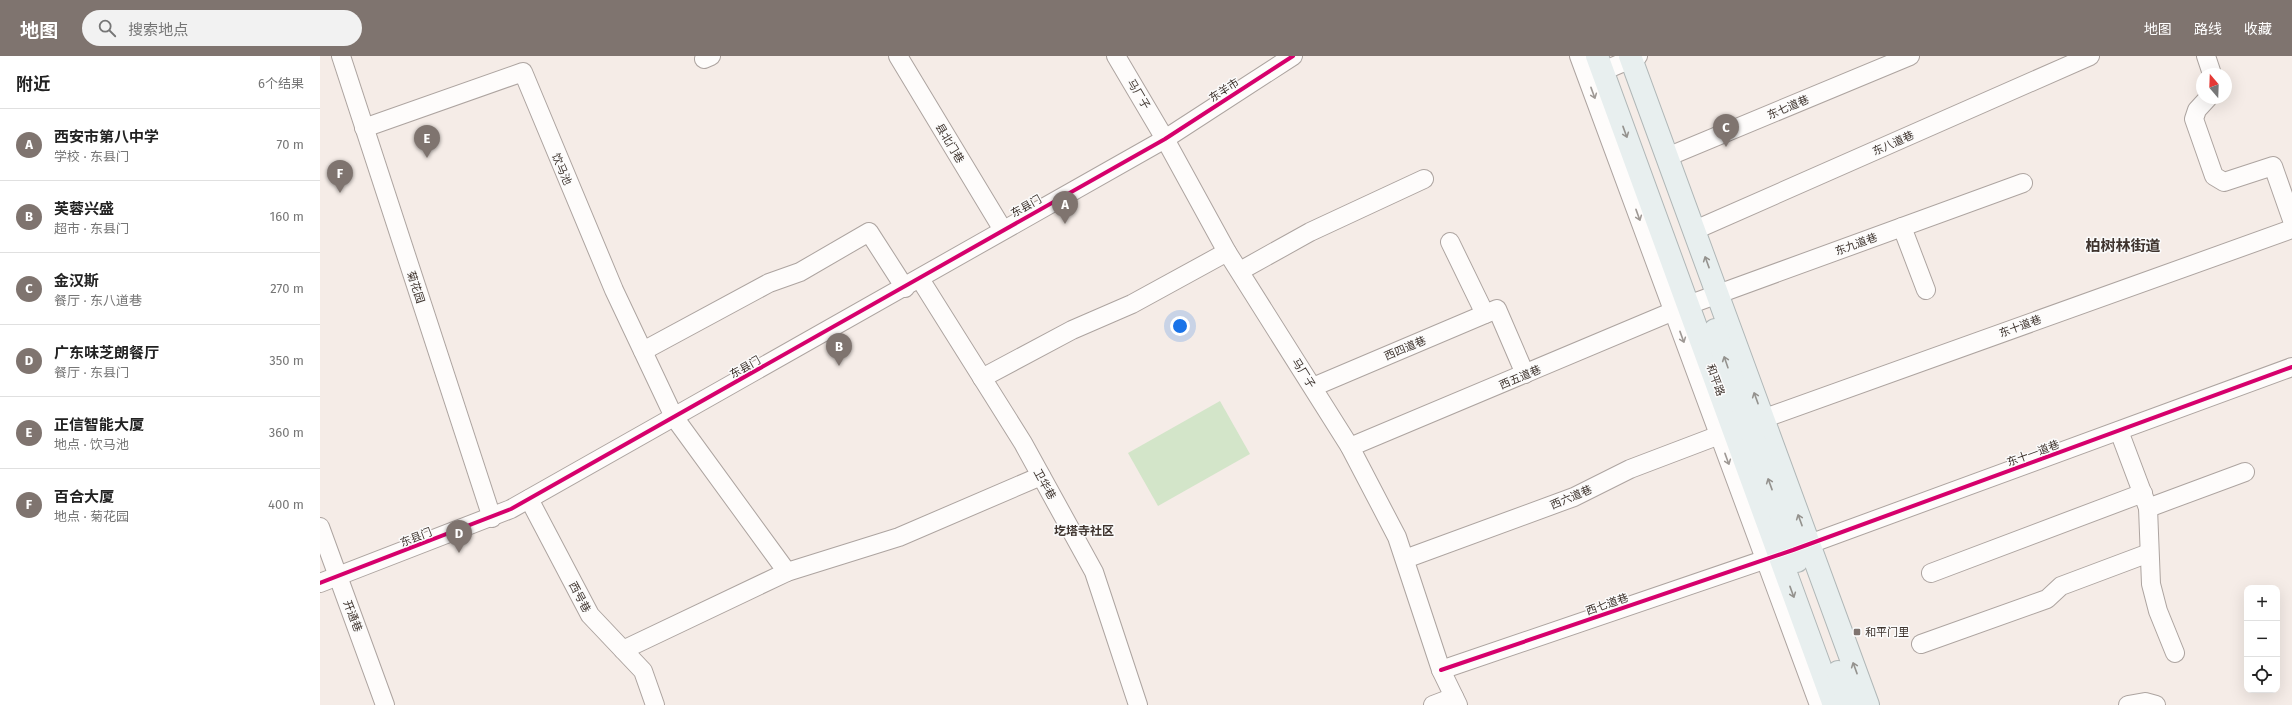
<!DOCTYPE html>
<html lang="zh">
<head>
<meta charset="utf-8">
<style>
  body { margin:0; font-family:"Fira Sans","Noto Sans SC",sans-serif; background:#f2f2f2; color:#222 }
  .controls { position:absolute; right:12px; bottom:12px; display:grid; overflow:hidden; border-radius:8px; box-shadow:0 4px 16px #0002 }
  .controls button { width:36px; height:36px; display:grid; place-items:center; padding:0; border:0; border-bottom:1px solid #e0e0e0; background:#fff; color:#222; font:20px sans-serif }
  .compass { position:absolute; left:1876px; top:12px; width:36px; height:36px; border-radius:50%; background:#fff; box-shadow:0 4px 16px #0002; rotate:341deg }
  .you { position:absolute; left:860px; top:270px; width:14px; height:14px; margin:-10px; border:3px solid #fff; border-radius:50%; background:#1a73e8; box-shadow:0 0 0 6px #1a73e833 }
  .badge { display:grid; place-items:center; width:26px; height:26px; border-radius:50%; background:#7f746f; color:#fff; font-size:13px; font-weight:700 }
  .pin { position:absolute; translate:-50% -33px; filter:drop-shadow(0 1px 2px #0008) }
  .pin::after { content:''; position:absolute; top:21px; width:14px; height:12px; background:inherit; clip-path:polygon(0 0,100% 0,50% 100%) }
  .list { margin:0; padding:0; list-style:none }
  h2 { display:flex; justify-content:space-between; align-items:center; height:52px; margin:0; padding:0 16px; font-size:17px }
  h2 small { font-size:13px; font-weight:400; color:#767676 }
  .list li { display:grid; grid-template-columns:26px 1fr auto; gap:12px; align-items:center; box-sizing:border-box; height:72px; padding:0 16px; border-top:1px solid #e0e0e0 }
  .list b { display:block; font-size:15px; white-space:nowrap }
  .list p { margin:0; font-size:13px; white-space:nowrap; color:#767676 }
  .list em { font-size:13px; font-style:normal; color:#767676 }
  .icon { flex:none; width:22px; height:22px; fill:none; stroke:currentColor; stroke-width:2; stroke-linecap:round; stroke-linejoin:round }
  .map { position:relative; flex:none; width:1972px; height:649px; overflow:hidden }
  header { display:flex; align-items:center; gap:24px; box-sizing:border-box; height:56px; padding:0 20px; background:#7f746f; color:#fff }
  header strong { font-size:19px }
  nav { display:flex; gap:22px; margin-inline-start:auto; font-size:14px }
  .search { width:280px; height:36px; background:#f2f2f2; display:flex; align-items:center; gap:10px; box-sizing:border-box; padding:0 14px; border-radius:22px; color:#767676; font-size:15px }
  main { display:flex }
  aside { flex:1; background:#fff }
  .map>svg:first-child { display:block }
</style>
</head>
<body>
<header>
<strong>地图</strong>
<div class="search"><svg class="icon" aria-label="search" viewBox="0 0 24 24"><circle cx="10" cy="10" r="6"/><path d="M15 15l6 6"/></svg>搜索地点</div>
<nav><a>地图</a><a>路线</a><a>收藏</a></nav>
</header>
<main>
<aside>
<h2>附近<small>6个结果</small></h2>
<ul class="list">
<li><span class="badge">A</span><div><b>西安市第八中学</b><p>学校 · 东县门</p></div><em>70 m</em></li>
<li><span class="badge">B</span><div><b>芙蓉兴盛</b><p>超市 · 东县门</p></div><em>160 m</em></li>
<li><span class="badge">C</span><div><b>金汉斯</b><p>餐厅 · 东八道巷</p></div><em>270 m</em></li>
<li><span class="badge">D</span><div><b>广东味芝朗餐厅</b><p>餐厅 · 东县门</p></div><em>350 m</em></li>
<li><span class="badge">E</span><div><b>正信智能大厦</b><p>地点 · 饮马池</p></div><em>360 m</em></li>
<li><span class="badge">F</span><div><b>百合大厦</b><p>地点 · 菊花园</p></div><em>400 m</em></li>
</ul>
</aside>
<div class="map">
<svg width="1972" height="649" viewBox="0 0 1972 649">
  <rect width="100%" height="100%" fill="#f5ece7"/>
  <polygon fill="#d3e5c9" points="900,345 930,398 838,450 808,397"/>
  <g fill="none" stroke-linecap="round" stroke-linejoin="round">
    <defs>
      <g id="minor">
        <polyline points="21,0 172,462"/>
        <polyline points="578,0 683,174"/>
        <polyline points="796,0 845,83 907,196 1030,391 1077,481 1121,614 1138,649"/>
        <polyline points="1259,0 1499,649"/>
        <polyline points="1886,0 1892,18"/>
        <polyline points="384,3 391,0"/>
        <polyline points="1283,15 1318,0"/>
        <polyline points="1888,42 1877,54 1874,63 1894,120 1904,126 1953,110 1972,164"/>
        <polyline points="44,72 203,16 294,234 354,361 467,516"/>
        <polyline points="1347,101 1590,0"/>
        <polyline points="1582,171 1606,234"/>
        <polyline points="1375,174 1770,0"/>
        <polyline points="1130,186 1165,258"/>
        <polyline points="920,215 990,176 1104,123"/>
        <polyline points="600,223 703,387 774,516 818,649"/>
        <polyline points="323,295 449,227 480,216 549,176 585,232"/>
        <polyline points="662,322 752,274 812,248 907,196"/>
        <polyline points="993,331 1177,253 1205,318"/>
        <polyline points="1431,367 1972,173"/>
        <polyline points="1799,375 1828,452 1831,528 1838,555 1855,597"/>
        <polyline points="1030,391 1368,249 1703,127"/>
        <polyline points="209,443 270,559 323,615 335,649"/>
        <polyline points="1828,452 1925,416"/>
        <polyline points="0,471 65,649"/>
        <polyline points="1085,503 1254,441 1310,413 1410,375"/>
        <polyline points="1611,517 1823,437"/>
        <polyline points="0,527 191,453 845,83 973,0"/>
        <polyline points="1601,588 1727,543 1741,530 1829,497"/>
        <polyline points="303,594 467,516 579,481 721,420"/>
        <polyline points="1121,614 1473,494 1972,311"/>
        <polyline points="1113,649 1134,641"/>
        <polyline points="1808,649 1825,646 1836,649"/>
      </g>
      <g id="major">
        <polyline points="1277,0 1514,649"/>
        <polyline points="1310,0 1548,649"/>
        <polyline points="1395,274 1477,505"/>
        <polyline points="1518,616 1530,649"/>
      </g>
    </defs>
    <use href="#minor" stroke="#ada4a0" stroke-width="20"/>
    <use href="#major" stroke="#b0b7b7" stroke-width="24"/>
    <use href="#minor" stroke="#fefcfb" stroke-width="18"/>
    <use href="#major" stroke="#e8efef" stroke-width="22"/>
    <defs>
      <g id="cycleway">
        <polyline points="0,527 191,453 845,83 973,0"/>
        <polyline points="1121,614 1473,494 1972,311"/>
      </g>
    </defs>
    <use href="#cycleway" stroke="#fbfbfb" stroke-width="6"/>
    <use href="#cycleway" stroke="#d6006c" stroke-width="4"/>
  </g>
  <defs><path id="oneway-shaft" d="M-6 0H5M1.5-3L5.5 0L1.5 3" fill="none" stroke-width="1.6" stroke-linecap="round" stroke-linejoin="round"/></defs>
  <g stroke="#9e9894">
    <use href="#oneway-shaft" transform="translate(1273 37) rotate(70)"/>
    <use href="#oneway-shaft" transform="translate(1318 159) rotate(70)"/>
    <use href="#oneway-shaft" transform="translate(1362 281) rotate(70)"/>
    <use href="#oneway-shaft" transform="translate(1407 403) rotate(70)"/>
  </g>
  <g stroke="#94928e">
    <use href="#oneway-shaft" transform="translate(1305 76) rotate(70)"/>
    <use href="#oneway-shaft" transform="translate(1387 206) rotate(-110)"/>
    <use href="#oneway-shaft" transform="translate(1406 306) rotate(-109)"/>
    <use href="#oneway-shaft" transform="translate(1436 342) rotate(-110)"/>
    <use href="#oneway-shaft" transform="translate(1450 428) rotate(-110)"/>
    <use href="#oneway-shaft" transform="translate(1480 464) rotate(-110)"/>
    <use href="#oneway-shaft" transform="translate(1472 536) rotate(70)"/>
    <use href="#oneway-shaft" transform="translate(1535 612) rotate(-110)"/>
  </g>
  <rect fill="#7f746f" stroke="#fbfbfb" stroke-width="1.5" x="1533" y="572" width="8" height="8" rx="2"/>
  <g text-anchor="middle" stroke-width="3" stroke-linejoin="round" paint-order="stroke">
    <g font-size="11" fill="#3f342e" stroke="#fbfbfb">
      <text transform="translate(904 34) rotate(-33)" y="4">东羊市</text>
      <text transform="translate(819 38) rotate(59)" y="4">马厂子</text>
      <text transform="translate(1468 51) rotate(-23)" y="4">东七道巷</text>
      <text transform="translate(630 87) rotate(59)" y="4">县北门巷</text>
      <text transform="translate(1573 87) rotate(-24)" y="4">东八道巷</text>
      <text transform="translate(242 113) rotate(67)" y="4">饮马池</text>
      <text transform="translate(706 150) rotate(-29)" y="4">东县门</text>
      <text transform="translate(1536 188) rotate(-20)" y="4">东九道巷</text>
      <text transform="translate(96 231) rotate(72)" y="4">菊花园</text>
      <text transform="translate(1700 270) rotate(-20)" y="4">东十道巷</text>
      <text transform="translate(1085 292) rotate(-23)" y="4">西四道巷</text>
      <text transform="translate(425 311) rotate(-29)" y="4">东县门</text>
      <text transform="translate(984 317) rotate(58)" y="4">马厂子</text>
      <text transform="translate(1200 321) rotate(-23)" y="4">西五道巷</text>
      <text transform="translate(1396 324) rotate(70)" y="4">和平路</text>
      <text transform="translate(1713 397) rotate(-20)" y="4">东十一道巷</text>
      <text transform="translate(725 428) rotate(61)" y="4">卫华巷</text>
      <text transform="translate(1251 441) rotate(-23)" y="4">西六道巷</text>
      <text transform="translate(96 481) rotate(-21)" y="4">东县门</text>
      <text transform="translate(260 541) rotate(62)" y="4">西号巷</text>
      <text transform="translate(1287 548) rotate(-19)" y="4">西七道巷</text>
      <text transform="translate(33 560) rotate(69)" y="4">开通巷</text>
    </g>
    <g font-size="11" fill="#3f342e" stroke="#fbfbfb" text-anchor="start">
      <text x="1545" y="580">和平门里</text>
    </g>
    <g font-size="12" font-weight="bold" fill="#3f342e" stroke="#fbfbfb">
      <text x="764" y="479">圪塔寺社区</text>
    </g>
    <g font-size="15" font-weight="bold" fill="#3f342e" stroke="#fbfbfb">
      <text x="1803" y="195">柏树林街道</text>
    </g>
  </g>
</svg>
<div class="controls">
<button>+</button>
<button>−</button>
<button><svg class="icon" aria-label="locate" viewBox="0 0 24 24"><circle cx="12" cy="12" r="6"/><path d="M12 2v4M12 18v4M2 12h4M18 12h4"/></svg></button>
</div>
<svg class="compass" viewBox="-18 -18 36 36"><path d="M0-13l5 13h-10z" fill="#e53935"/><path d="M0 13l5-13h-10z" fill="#767676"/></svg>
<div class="you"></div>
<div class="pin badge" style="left:745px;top:168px">A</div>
<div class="pin badge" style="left:519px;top:310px">B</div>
<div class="pin badge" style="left:1406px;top:91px">C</div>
<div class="pin badge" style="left:139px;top:497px">D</div>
<div class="pin badge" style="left:107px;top:102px">E</div>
<div class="pin badge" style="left:20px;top:137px">F</div>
</div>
</main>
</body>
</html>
